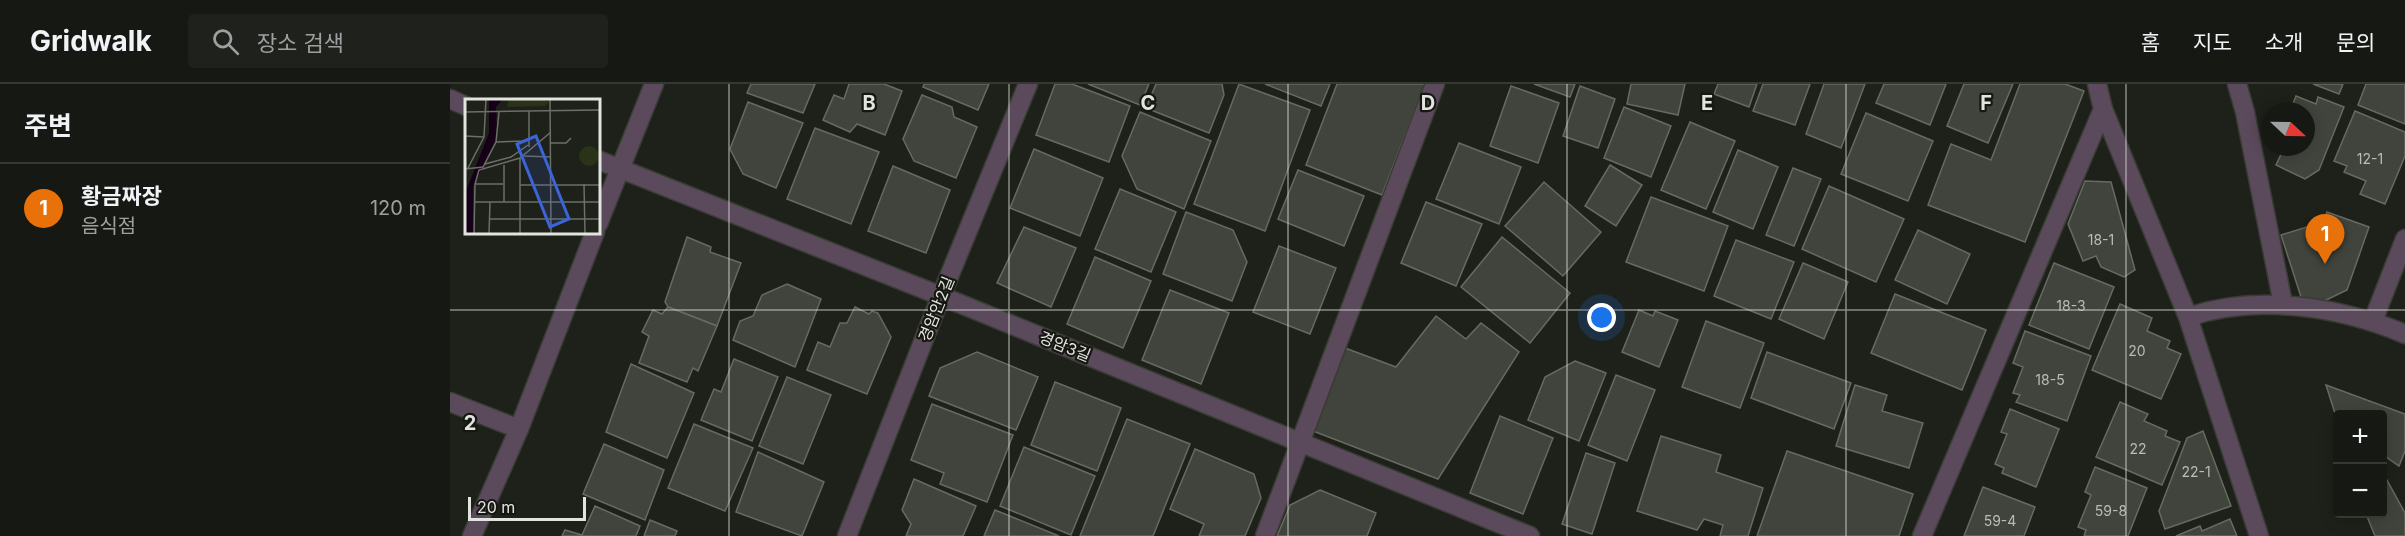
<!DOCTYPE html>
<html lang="ko">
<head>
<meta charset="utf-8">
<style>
  body { margin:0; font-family:Inter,"Noto Sans KR",sans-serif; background:#1f221c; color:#f1f3f6 }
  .controls { position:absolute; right:18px; bottom:18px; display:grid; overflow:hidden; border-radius:6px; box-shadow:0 3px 15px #0003 }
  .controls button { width:54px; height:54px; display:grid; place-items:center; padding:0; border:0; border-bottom:2px solid #353833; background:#161913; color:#f1f3f6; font:30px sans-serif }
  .compass { position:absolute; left:1811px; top:18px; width:54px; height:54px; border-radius:50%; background:#161913; box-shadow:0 3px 15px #0003; rotate:112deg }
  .scale { position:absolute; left:18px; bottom:15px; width:118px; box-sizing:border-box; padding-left:6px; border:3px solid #e2e4df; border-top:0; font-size:16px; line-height:21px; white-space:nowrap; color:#e2e4df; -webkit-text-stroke:4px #151710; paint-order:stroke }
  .you { position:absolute; left:1152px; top:234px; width:21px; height:21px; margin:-15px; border:4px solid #fff; border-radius:50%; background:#1a73e8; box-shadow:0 0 0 9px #1a73e833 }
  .badge { display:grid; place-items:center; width:39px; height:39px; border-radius:50%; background:#b45309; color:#fff; font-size:20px; font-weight:700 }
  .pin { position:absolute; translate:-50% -50px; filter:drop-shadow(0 2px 3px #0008) }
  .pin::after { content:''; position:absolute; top:32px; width:21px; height:18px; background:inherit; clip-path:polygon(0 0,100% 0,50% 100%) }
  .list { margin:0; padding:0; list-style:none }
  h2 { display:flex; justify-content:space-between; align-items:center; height:78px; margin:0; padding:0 24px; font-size:26px }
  h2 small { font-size:20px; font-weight:400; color:#9ea0a0 }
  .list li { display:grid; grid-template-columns:39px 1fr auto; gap:18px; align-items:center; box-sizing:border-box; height:90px; padding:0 24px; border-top:2px solid #353833 }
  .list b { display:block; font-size:22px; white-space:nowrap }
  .list p { margin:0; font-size:20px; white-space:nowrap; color:#9ea0a0 }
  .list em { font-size:20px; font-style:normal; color:#9ea0a0 }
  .icon { flex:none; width:33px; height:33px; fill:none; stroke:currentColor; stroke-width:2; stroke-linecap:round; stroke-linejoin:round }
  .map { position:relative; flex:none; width:1955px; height:452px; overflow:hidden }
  header { display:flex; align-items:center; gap:36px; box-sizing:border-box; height:84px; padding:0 30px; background:#161913; border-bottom:2px solid #353833 }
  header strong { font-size:28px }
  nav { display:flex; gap:33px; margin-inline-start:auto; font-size:21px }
  .search { width:420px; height:54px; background:#1f221c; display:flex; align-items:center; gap:15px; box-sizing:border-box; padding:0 21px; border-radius:6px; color:#9ea0a0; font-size:22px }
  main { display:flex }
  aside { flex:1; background:#161913 }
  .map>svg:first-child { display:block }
</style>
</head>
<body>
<header>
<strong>Gridwalk</strong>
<div class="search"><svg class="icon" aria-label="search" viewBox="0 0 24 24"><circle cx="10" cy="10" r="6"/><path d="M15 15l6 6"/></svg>장소 검색</div>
<nav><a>홈</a><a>지도</a><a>소개</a><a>문의</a></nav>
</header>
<main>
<aside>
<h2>주변<small></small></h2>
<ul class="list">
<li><span class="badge" style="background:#e8710a">1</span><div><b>황금짜장</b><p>음식점</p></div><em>120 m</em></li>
</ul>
</aside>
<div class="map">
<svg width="1955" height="452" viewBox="0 0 1955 452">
  <rect width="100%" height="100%" fill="#1e2119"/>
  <g fill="#41443c" stroke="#666a61" stroke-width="1.5">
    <polygon points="301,0 365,0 353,29 297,9"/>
    <polygon points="399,0 434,0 452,7 435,51 407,40 400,48 373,36 384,11 394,15"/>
    <polygon points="474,0 539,0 528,26 473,3"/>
    <polygon points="605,0 622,0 680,22 659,78 586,51"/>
    <polygon points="638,0 699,0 690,21"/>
    <polygon points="706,0 772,0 774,11 759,49 696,24"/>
    <polygon points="789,0 860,26 815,147 744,120"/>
    <polygon points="815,0 880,0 871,22"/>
    <polygon points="887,0 975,0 932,111 856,81"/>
    <polygon points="1084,0 1125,0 1120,13"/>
    <polygon points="1181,0 1235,0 1228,31 1177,20"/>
    <polygon points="1268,0 1307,0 1299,23 1264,10"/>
    <polygon points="1313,0 1360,0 1345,41 1303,27"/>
    <polygon points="1374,0 1415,0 1391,64 1356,50"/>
    <polygon points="1434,0 1496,0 1480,41 1426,19"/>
    <polygon points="1514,0 1563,0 1538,59 1497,42"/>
    <polygon points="1570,0 1615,0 1634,7 1575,158 1478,121 1501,60 1541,76"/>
    <polygon points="1863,0 1893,0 1889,10"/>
    <polygon points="1916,0 1955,0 1955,40 1908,21"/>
    <polygon points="1061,2 1109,19 1088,79 1040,62"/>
    <polygon points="1130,2 1165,15 1148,64 1113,52"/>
    <polygon points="472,11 502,23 504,33 527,43 506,94 464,77 453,55"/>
    <polygon points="1846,12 1866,20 1868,13 1894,23 1869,86 1855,95 1826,81 1833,66 1830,63 1856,63 1856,27 1840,27"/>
    <polygon points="298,18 353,39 326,104 293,90 280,65"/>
    <polygon points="1174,23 1221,42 1201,93 1154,74"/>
    <polygon points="1905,27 1955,48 1955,72 1935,120 1910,110 1916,97 1894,88 1897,82 1884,77"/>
    <polygon points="690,28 761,57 734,125 687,105 672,72"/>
    <polygon points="1416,29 1483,57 1458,117 1391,90"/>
    <polygon points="1240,38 1285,57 1256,125 1211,106"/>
    <polygon points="365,44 429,68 401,140 337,115"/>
    <polygon points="1009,59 1071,83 1049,140 986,115"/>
    <polygon points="584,65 653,94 630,152 560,124"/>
    <polygon points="1288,66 1328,83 1303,145 1263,128"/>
    <polygon points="1160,81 1192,101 1166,142 1135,122"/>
    <polygon points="443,82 500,106 476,169 418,147"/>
    <polygon points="1343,84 1371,95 1344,162 1316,151"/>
    <polygon points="848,86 914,112 894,162 828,135"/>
    <polygon points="1635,97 1661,98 1685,186 1674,193 1651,183 1646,172 1633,177 1618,140"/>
    <polygon points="1094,98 1151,148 1113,192 1055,142"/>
    <polygon points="1379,102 1454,135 1426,198 1352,165"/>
    <polygon points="670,105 726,128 701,188 645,165"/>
    <polygon points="1201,113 1278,142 1254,207 1176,178"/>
    <polygon points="976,118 1032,140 1006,202 951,179"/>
    <polygon points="736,128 783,146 797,178 782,217 713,190"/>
    <polygon points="1877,128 1919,143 1897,206 1864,222 1852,216 1831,151 1873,138"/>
    <polygon points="574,143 626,164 601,223 547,199"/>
    <polygon points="1468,146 1520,170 1497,220 1445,196"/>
    <polygon points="237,153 261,163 260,168 291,179 267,242 218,223 215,218"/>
    <polygon points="1052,153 1120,209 1080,259 1011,203"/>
    <polygon points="1286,156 1344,178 1321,235 1264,212"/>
    <polygon points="829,162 886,184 860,250 803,228"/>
    <polygon points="645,173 701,197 673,264 617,240"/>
    <polygon points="1353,179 1398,198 1374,255 1329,235"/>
    <polygon points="1604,179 1664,203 1639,265 1579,241"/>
    <polygon points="337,200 371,215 345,283 283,256 290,237 303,232 312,211"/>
    <polygon points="720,206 779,229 751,300 692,276"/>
    <polygon points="1445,210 1536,246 1512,306 1421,269"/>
    <polygon points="1670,220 1702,234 1697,247 1720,257 1717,264 1731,270 1711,315 1642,286"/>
    <polygon points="218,223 267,242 248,287 243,284 237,298 189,279 199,252 192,248 203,226 212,230"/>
    <polygon points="405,223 419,230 422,227 428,229 441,253 417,310 357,286 368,258 380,263 390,239 397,239"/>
    <polygon points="1189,226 1203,232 1205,227 1228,236 1209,283 1172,268"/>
    <polygon points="986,232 1016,255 1031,239 1069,268 988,395 863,347 895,264 946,283"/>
    <polygon points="1256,237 1314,259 1290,324 1232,303"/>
    <polygon points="1575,247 1641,272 1617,337 1566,318 1570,311 1563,309 1573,283 1563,279"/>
    <polygon points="527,268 588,293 566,346 479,312 490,284"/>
    <polygon points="1317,268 1401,299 1384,345 1301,314"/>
    <polygon points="284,275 328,293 302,357 251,336 264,305 271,308"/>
    <polygon points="1125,277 1156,289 1129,357 1078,336 1095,293"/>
    <polygon points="181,280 244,309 217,374 156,348"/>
    <polygon points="1166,291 1205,306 1177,377 1138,361"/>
    <polygon points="337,293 381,311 353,380 309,362"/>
    <polygon points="605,298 671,324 647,387 581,361"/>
    <polygon points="1405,301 1437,311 1432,327 1473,339 1459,384 1386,362"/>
    <polygon points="1876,301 1955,330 1955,367 1949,382 1932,370 1932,330 1888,330 1888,339"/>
    <polygon points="1670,318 1698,330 1694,337 1717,347 1715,352 1730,358 1712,401 1646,373"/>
    <polygon points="482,320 563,351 537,418 490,400 494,389 461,376"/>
    <polygon points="1560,325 1609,345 1586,403 1552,389 1554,384 1545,380 1557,350 1551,348"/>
    <polygon points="1050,332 1103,354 1073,430 1020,409"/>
    <polygon points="677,335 740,360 703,452 630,452"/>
    <polygon points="244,340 303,364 275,427 218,404"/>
    <polygon points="1753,347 1781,422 1715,445 1709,427 1737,354"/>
    <polygon points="1211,352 1271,371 1266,388 1313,404 1298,452 1270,452 1273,441 1254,435 1247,446 1187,427"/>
    <polygon points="154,360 214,386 195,436 133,410"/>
    <polygon points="574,363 645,392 621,451 550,422"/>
    <polygon points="745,365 804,390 811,414 795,452 749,452 754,440 720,425"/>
    <polygon points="1337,367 1463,410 1449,452 1307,452"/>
    <polygon points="308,368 374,398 352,452 286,428"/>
    <polygon points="1136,369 1165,379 1142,450 1112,440"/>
    <polygon points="1645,383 1697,404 1678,452 1634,452 1636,446 1628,443 1641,411 1635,408"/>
    <polygon points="1932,387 1955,429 1955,452 1925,452 1916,430 1932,430"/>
    <polygon points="464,395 526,422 513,452 456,452 461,440 452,426"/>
    <polygon points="1533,403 1585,423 1574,452 1514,452"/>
    <polygon points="870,406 926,429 917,452 827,452 840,421"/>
    <polygon points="145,422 190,442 186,452 112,452 115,446 132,451"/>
    <polygon points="545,426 609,452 534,452"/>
    <polygon points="1780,435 1787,452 1726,452 1750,442 1752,447"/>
    <polygon points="200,436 227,447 225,452 194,452"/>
  </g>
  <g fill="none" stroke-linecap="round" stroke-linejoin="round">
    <defs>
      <g id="minor">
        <polyline points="1647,0 1653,25 1738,233 1809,452"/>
        <polyline points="1787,0 1795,28 1833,220"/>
        <polyline points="0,15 16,22"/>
        <polyline points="148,76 491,212 1080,452"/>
        <polyline points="148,140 204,0"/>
        <path d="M1738 233C1807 210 1888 222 1955 250"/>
        <polyline points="1923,237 1955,155"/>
        <polyline points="0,318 69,345"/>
        <polyline points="22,452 69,345 145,148"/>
        <polyline points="397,452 491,212 578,0"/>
        <polyline points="815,452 985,0"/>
        <polyline points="1472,452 1653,25"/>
      </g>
    </defs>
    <use href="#minor" stroke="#393c35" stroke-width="21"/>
    <use href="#minor" stroke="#5b4a5b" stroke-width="18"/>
  </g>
  <path fill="none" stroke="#e2e4df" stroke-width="1.5" stroke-opacity="0.55" d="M279 0V452M559 0V452M838 0V452M1117 0V452M1396 0V452M1676 0V452M0 226H1955"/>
  <g text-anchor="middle" stroke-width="4.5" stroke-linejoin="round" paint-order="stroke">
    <g font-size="14" fill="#babcb6">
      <text x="1920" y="80">12-1</text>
      <text x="1651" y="161">18-1</text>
      <text x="1621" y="227">18-3</text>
      <text x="1687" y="272">20</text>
      <text x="1600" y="301">18-5</text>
      <text x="1688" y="370">22</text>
      <text x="1746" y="393">22-1</text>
      <text x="1661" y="432">59-8</text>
      <text x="1550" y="442">59-4</text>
    </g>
    <g font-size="16" fill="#e2e4df" stroke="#151710">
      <text transform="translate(486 225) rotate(-68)" y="6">경암안2길</text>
      <text transform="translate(615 262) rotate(22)" y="6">경암3길</text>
    </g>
  </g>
  <g transform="translate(15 15)">
    <rect width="135" height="135" fill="#1e2119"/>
    <path d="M44 0H79L84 3 80 7 42 8ZM114 57a10 10 0 1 1 20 0a10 10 0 1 1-20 0Z" fill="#2a3318"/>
    <path d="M24 0H38L31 8 32 38 8 88V135H1V92L24 34Z" fill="#160017"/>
    <path fill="none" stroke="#6c6f68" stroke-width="1.5" d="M85 0 86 135M0 13 135 11M0 37 19 38M31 43 62 42M86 44H101L106 39M64 48V12M59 57 86 58M20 65 46 58 63 46M3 69 19 38 21 0M0 70 18 68 31 43 34 13M10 85H38M119 85 120 135M55 86H135M9 103H135M39 103V66M25 120H135M9 135 10 85 14 71 55 59 86 33M24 135 25 103M55 135V59"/>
    <path fill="#3b64d9" fill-opacity="0.15" stroke="#3b64d9" stroke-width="3" d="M71 37 104 120 85 128 52 45Z"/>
    <rect width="135" height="135" fill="none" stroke="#e2e4df" stroke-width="3"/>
  </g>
  <g font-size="20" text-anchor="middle" font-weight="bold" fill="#e2e4df" stroke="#151710" stroke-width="4.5" stroke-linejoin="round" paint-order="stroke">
    <text x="419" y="26">B</text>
    <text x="698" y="26">C</text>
    <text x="978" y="26">D</text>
    <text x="1257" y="26">E</text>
    <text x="1536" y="26">F</text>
    <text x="20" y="346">2</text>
  </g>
</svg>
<div class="controls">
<button>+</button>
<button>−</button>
</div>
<svg class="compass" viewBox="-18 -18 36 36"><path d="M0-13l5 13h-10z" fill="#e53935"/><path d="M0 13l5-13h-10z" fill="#9ea0a0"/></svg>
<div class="scale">20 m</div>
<div class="you"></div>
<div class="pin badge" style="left:1875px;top:180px;background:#e8710a">1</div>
</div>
</main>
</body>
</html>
